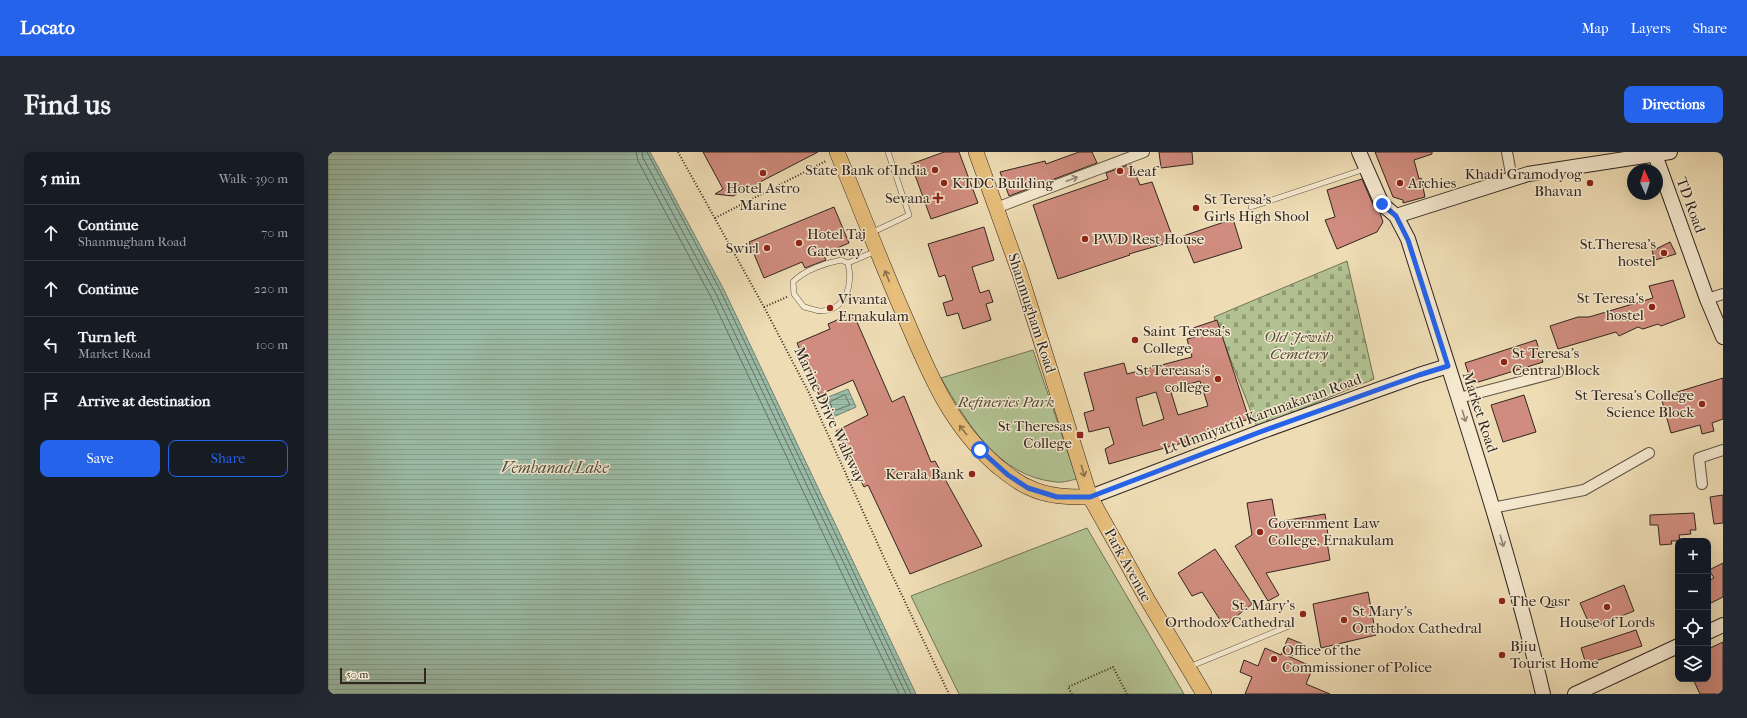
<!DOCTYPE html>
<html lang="en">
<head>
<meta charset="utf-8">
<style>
  body { margin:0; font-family:"IM FELL French Canon",serif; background:#242831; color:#f1f3f6 }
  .controls { position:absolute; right:12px; bottom:12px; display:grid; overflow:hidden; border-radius:8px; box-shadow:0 4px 16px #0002 }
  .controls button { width:36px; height:36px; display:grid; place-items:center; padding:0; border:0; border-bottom:1px solid #363941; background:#171b24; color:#f1f3f6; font:20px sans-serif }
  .compass { position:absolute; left:1299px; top:12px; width:36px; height:36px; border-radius:50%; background:#171b24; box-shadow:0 4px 16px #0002; rotate:357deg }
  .scale { position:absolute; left:12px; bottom:10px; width:86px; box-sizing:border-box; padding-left:4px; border:2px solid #31261f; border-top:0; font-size:11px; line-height:14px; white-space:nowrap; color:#31261f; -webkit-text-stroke:3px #f4e8ce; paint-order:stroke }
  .stop { position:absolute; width:12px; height:12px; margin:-9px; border:3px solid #2563eb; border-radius:50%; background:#fff }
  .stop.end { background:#2563eb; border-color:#fff; box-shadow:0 1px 4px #0008 }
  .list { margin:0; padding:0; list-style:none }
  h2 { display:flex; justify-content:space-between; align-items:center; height:52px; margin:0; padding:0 16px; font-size:17px }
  h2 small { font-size:13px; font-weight:400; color:#9ea1a6 }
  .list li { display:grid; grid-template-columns:26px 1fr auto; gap:12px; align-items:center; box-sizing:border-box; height:56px; padding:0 16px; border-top:1px solid #363941 }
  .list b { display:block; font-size:15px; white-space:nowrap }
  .list p { margin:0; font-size:13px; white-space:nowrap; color:#9ea1a6 }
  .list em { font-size:13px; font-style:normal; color:#9ea1a6 }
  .actions { display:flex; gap:8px; padding:12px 16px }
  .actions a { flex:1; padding:9px 0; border:1px solid #2563eb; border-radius:8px; text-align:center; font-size:14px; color:#2563eb }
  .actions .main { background:#2563eb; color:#fff }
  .icon { flex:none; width:22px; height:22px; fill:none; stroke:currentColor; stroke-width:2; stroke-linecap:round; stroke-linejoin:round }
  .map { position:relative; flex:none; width:1395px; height:542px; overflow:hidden; border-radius:8px }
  header { display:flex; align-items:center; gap:24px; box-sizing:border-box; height:56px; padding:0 20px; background:#2563eb; color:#fff }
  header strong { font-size:19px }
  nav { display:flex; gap:22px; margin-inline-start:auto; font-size:14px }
  .intro { display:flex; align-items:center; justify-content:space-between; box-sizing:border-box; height:96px; padding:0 24px }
  h1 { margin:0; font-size:28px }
  .button { padding:10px 18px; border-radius:8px; background:#2563eb; color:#fff; font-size:14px; font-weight:700 }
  main { display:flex; gap:24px; padding:0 24px }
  aside { flex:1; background:#171b24; border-radius:8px; box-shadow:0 4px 16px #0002 }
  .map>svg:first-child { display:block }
</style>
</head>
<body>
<header>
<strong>Locato</strong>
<nav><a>Map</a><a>Layers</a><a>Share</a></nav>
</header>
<div class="intro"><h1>Find us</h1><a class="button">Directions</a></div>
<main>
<aside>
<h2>5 min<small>Walk · 390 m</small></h2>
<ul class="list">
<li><svg class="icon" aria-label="ahead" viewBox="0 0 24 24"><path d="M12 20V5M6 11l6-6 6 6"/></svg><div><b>Continue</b><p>Shanmugham Road</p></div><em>70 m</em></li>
<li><svg class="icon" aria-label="ahead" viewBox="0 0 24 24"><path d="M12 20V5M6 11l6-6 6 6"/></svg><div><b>Continue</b></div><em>220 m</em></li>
<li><svg class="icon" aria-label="left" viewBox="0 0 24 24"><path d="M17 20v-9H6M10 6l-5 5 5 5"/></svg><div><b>Turn left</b><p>Market Road</p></div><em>100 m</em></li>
<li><svg class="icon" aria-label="arrive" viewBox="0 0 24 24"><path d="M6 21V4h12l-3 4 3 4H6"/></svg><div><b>Arrive at destination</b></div></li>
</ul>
<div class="actions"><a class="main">Save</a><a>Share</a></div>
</aside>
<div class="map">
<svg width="1395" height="542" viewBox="0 0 1395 542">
  <defs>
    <pattern id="cemetery-stones" width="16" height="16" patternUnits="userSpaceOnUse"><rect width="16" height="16" fill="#b2c292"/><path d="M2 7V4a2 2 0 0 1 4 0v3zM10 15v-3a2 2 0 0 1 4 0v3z" fill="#919d77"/></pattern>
    <pattern id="water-rules" width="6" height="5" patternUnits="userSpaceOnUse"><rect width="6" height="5" fill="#9bbca7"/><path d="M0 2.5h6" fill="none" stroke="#86a18f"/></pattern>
  </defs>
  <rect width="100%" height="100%" fill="#eedcb4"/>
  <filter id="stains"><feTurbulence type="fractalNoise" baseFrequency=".005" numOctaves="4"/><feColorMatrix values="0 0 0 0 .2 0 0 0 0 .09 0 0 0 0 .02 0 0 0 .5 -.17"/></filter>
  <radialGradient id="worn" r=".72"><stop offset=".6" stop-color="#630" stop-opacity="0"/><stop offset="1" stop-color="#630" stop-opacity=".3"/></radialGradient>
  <g fill="#b2c292" stroke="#727458">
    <path d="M705 198 749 327C743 328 735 331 728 330 669 324 640 272 613 226Z"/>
    <polygon points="759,376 856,542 631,542 583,444"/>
  </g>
  <polygon fill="url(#cemetery-stones)" stroke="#727458" points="1019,109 1046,227 929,275 886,165"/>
  <g fill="url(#water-rules)" stroke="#718071">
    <polygon points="0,0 322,0 396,138 588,542 0,542"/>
    <polygon points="520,237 528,255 503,266 495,247"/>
  </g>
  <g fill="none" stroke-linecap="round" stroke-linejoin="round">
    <g stroke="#667163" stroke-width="1">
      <polyline points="308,0 310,9 383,145 571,542"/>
      <polyline points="314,0 315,6 388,142 578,542"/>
      <polyline points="319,0 393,140 583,542"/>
      <polygon points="517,243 522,253 505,259 502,250"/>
    </g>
  </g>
  <g fill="#d08c7e" stroke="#31261f" fill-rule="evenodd">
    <polygon points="375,0 490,0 405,44 387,42 395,37"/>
    <polygon points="616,0 631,0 650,51 603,67 583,12"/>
    <polygon points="751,0 764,0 769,11 681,44 672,20 717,9 718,12"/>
    <polygon points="831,0 864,0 865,12 833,16"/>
    <polygon points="1047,0 1104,0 1104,2 1086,8 1091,27 1093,26 1097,45 1075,51 1075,48 1065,45"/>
    <polygon points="803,12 812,33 824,30 846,89 801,102 802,103 730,127 705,53 780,27 778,21"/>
    <polygon points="1034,27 1046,55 1052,61 1055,70 1049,80 1009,97 997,68 1007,65 999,38"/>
    <polygon points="506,55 521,91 495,102 498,108 477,116 474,110 436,126 421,90"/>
    <polygon points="905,67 914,96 866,111 855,84"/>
    <polygon points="656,75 666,108 644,115 652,141 661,138 665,150 658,152 663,168 635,177 630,161 619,164 615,151 625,148 617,123 611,125 600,92"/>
    <polygon points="1342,90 1348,102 1327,108 1324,99"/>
    <polygon points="1345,128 1357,165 1333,174 1330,172 1315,177 1310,175 1291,184 1288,180 1230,197 1222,174 1250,165 1261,165 1325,146 1321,134"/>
    <polygon points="525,161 564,250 576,244 603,310 607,309 654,394 582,422 540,333 536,335 508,279 540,263 525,228 491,243 469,191 502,177 500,172"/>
    <path d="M889 168 921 267 881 280 882 283 781 312 777 297 786 292 781 275 761 280 756 261 766 258 756 221 796 211 799 222 864 205 859 187 867 185 865 176ZM872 229 880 254 850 263 842 237ZM828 240 836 267 815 274 808 246Z"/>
    <polygon points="1208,188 1215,210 1144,232 1137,211"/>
    <polygon points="1395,226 1395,267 1384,271 1386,279 1374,282 1372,273 1343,281 1333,245"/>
    <polygon points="1196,243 1208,280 1175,290 1163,253"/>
    <polygon points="1395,343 1395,371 1386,372 1382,345"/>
    <polygon points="944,347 948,370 997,362 1000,383 998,384 1002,408 938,421 951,443 940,449 907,394 924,383 919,351"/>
    <polygon points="1366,361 1368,378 1362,378 1363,382 1351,383 1352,389 1343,389 1344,392 1332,393 1330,373 1322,373 1322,363"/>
    <polygon points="887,397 924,452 896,474 874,440 864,444 850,421"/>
    <polygon points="1395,411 1395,445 1383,451 1380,444 1380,429 1386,426 1381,418"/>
    <polygon points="1296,433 1306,459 1263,476 1252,451"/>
    <polygon points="1040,440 1048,483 993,496 985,452"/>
    <polygon points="1308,478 1314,494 1258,512 1253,496"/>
    <polygon points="960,486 975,492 971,502 960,504 985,515 978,532 1002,542 917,542 924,525 912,520 916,508 930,514 937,496 953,503"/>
    <polygon points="1395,490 1395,542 1372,542 1365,527 1380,527 1380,497"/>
  </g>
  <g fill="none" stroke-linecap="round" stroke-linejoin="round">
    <defs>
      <g id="lane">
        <polyline points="923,55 1037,17"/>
        <polyline points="543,81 581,63 560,0"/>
        <path d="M513 108 520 111C525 132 519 157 494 159 489 159 481 156 476 155L466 142 465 130C476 118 498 111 513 108Z"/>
        <polyline points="520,111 548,99"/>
        <polyline points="861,515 961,474"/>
      </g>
      <g id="street">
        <polyline points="1179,0 1184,27"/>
        <polyline points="668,56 816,0"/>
        <polyline points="1379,147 1395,142"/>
        <polyline points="1131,246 1230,220"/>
        <polyline points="1374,332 1371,306 1395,298"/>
        <polyline points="1164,356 1256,338 1321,301"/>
      </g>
      <g id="secondary">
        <path d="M1031 0 1054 52 1068 64 1080 87C1127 238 1179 388 1215 542"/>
        <polyline points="1326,0 1379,147 1395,185"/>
        <polyline points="1068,64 1200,22 1342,0"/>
        <polyline points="762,345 932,280 1091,223 1120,214"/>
        <polyline points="1380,480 1395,473"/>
        <polyline points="1247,542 1350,494"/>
      </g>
      <g id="primary">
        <path d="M509 0C532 55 553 111 577 165 601 221 621 272 668 313 678 321 688 330 700 335 720 345 740 345 762 345"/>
        <polyline points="648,0 692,122 762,345 819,447 876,542"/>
      </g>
    </defs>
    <use href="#lane" stroke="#605444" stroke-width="6"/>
    <use href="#street" stroke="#605444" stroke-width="12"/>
    <use href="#secondary" stroke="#31261f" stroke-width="16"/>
    <use href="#primary" stroke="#31261f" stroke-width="16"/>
    <g stroke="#31261f" stroke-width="2" stroke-dasharray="1 2" stroke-linecap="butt">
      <polyline points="350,0 436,155 481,241 558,410 621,542"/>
      <polyline points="387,66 498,9"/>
      <polyline points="436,155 459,145"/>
      <polyline points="744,542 740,535 785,515 799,542"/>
    </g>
    <use href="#lane" stroke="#f4e8ce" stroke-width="5"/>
    <use href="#street" stroke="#f4e8ce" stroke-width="10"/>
    <use href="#secondary" stroke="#f4e8ce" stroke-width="14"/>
    <use href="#primary" stroke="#e7be7a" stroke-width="15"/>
  </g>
  <defs><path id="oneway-shaft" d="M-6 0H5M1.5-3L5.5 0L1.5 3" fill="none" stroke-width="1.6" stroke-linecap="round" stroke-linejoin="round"/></defs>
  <g stroke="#928776">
    <use href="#oneway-shaft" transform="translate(744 27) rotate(-21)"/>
    <use href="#oneway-shaft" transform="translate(1136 264) rotate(73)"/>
    <use href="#oneway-shaft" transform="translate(1174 389) rotate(73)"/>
  </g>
  <g stroke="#8c724c">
    <use href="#oneway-shaft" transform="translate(559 124) rotate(-112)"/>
    <use href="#oneway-shaft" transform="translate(635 278) rotate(-128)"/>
    <use href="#oneway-shaft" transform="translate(755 319) rotate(74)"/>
  </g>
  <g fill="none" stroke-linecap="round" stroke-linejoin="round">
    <polyline stroke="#2563eb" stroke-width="5" points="652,298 680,323 700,336 729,345 762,345 932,280 1091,223 1120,214 1080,88 1068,64 1054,52"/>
  </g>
  <g fill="#8f2418" stroke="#f4e8ce" stroke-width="1.5">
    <circle cx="607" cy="18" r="4"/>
    <circle cx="792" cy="19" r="4"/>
    <circle cx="435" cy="21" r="4"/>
    <circle cx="616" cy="31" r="4"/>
    <circle cx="1072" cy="31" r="4"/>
    <circle cx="1262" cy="31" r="4"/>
    <path d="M608 40h4v4h4v4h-4v4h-4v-4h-4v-4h4z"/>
    <circle cx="868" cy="56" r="4"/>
    <circle cx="757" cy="87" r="4"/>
    <circle cx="471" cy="91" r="4"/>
    <circle cx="439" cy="96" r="4"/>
    <circle cx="1336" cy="101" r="4"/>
    <circle cx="1324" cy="155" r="4"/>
    <circle cx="502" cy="156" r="4"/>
    <circle cx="807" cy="188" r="4"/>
    <circle cx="1176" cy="210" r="4"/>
    <circle cx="890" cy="227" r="4"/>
    <circle cx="1374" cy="252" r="4"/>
    <rect x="748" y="279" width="8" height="8" rx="2"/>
    <circle cx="644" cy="322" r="4"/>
    <circle cx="932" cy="380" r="4"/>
    <circle cx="1174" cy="449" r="4"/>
    <circle cx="1279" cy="455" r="4"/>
    <circle cx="975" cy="462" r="4"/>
    <circle cx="1016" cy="468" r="4"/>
    <circle cx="1174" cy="503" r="4"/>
    <circle cx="946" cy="507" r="4"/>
  </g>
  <g text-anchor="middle" stroke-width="3" stroke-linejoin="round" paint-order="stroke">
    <g font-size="15" fill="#31261f" stroke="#f4e8ce" text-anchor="start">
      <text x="599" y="23" text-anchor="end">State Bank of India</text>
      <text x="800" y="24">Leaf</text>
      <text x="1254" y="27" text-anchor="end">Khadi Gramodyog<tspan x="1254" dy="17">Bhavan</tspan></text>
      <text x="624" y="36">KTDC Building</text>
      <text x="1080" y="36">Archies</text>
      <text x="435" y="41" text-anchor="middle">Hotel Astro<tspan x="435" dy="17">Marine</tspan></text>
      <text x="602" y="51" text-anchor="end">Sevana</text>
      <text x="876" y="52">St Teresa's<tspan x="876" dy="17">Girls High Shool</tspan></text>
      <text x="479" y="87">Hotel Taj<tspan x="479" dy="17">Gateway</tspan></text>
      <text x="765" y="92">PWD Rest House</text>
      <text x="1328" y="97" text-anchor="end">St.Theresa's<tspan x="1328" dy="17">hostel</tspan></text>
      <text x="431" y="101" text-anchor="end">Swirl</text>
      <text x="1316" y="151" text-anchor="end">St Teresa's<tspan x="1316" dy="17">hostel</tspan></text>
      <text x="510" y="152">Vivanta<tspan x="510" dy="17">Ernakulam</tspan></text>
      <text x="815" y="184">Saint Teresa's<tspan x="815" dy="17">College</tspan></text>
      <text x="1184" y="206">St Teresa's<tspan x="1184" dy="17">Central Block</tspan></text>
      <text x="882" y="223" text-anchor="end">St Tereasa's<tspan x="882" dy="17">college</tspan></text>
      <text x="1366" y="248" text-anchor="end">St Teresa's College<tspan x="1366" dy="17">Science Block</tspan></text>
      <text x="744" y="279" text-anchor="end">St Theresas<tspan x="744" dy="17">College</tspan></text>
      <text x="636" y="327" text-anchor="end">Kerala Bank</text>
      <text x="940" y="376">Government Law<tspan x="940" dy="17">College, Ernakulam</tspan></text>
      <text x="1182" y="454">The Qasr</text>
      <text x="967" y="458" text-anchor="end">St. Mary's<tspan x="967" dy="17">Orthodox Cathedral</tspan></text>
      <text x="1024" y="464">St Mary's<tspan x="1024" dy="17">Orthodox Cathedral</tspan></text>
      <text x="1279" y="475" text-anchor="middle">House of Lords</text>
      <text x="1182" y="499">Bjiu<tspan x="1182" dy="17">Tourist Home</tspan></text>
      <text x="954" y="503">Office of the<tspan x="954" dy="17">Commissioner of Police</tspan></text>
    </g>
    <g font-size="15" fill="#31261f" stroke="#f4e8ce">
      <text transform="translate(1363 53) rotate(70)" y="5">TD Road</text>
      <text transform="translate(704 161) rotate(72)" y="5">Shanmugham Road</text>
      <text transform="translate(1152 260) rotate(72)" y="5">Market Road</text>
      <text transform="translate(934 262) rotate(-20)" y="5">Lt Unniyattil Karunakaran Road</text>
      <text transform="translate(502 263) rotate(65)" y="5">Marine Drive Walkway</text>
      <text transform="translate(800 413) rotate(61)" y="5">Park Avenue</text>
    </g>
    <g font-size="15" font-style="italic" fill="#514d3c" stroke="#f4e8ce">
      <text x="971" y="190">Old Jewish<tspan x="971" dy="17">Cemetery</tspan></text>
      <text x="678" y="255">Refineries Park</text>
    </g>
    <g font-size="16" font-style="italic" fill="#4c4c41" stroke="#f4e8ce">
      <text x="227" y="321">Vembanad Lake</text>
    </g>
  </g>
  <rect width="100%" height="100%" filter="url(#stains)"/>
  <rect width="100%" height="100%" fill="url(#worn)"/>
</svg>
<div class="controls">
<button>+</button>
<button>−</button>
<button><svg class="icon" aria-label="locate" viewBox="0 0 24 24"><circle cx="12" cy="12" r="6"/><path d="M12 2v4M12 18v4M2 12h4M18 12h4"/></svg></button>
<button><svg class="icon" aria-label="layers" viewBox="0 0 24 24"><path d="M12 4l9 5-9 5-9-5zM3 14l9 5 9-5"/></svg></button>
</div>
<svg class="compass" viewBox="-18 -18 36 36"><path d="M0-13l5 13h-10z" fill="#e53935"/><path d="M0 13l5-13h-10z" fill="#9ea1a6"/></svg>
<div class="scale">50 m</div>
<div class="stop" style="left:652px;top:298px"></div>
<div class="stop end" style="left:1054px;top:52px"></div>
</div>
</main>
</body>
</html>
